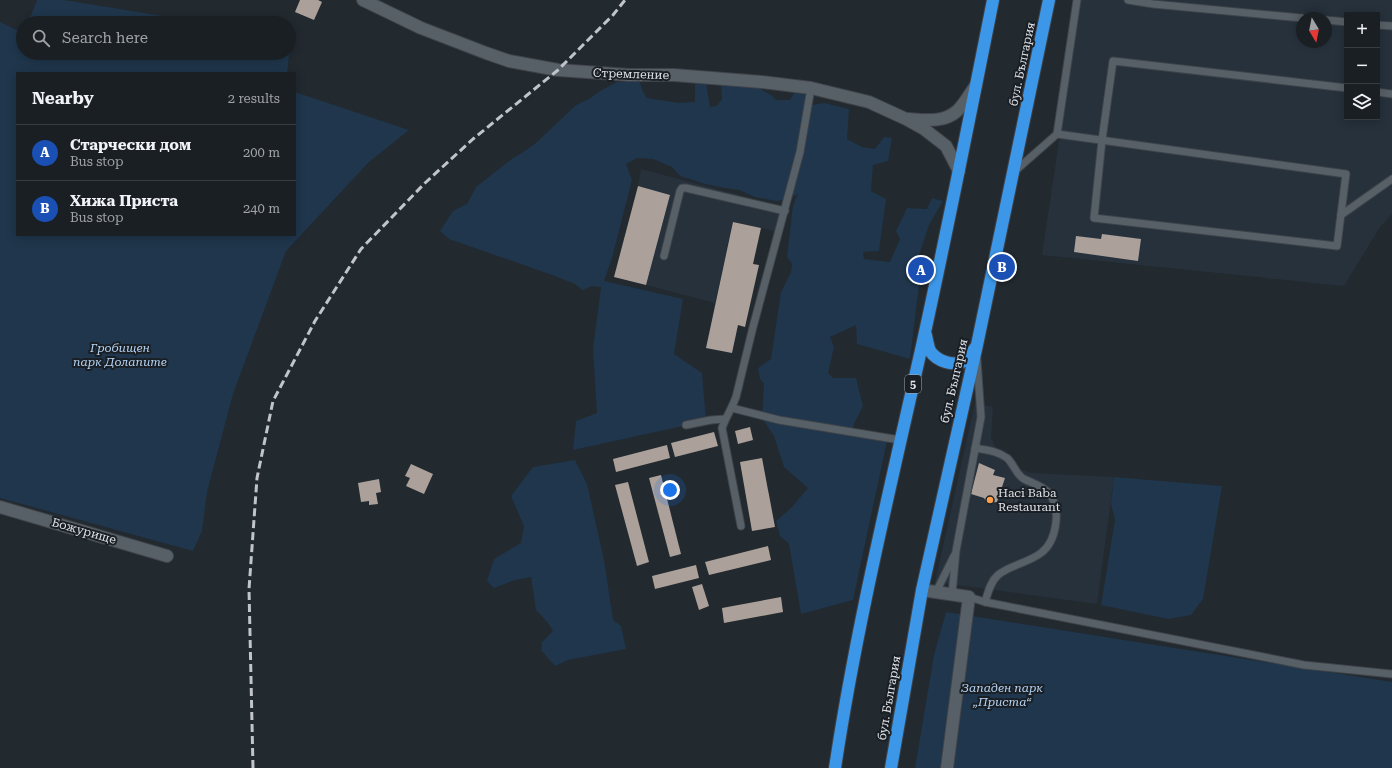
<!DOCTYPE html>
<html lang="en">
<head>
<meta charset="utf-8">
<style>
  body { margin:0; font-family:"Roboto Serif",serif; background:#23272b; color:#f1f3f6 }
  .controls { position:absolute; right:12px; top:12px; display:grid; overflow:hidden; border-radius:0px; box-shadow:0 2px 10px #0003 }
  .controls button { width:36px; height:36px; display:grid; place-items:center; padding:0; border:0; border-bottom:1px solid #383d41; background:#1a1f23; color:#f1f3f6; font:20px sans-serif }
  .compass { position:absolute; left:1296px; top:12px; width:36px; height:36px; border-radius:50%; background:#1a1f23; box-shadow:0 2px 10px #0003; rotate:170deg }
  .you { position:absolute; left:670px; top:490px; width:14px; height:14px; margin:-10px; border:3px solid #fff; border-radius:50%; background:#1a73e8; box-shadow:0 0 0 6px #1a73e833 }
  .badge { display:grid; place-items:center; width:26px; height:26px; border-radius:50%; background:#f8a04b; color:#fff; font-size:13px; font-weight:700 }
  .pin { position:absolute; translate:-50% -50%; border:2px solid #fff; box-shadow:0 1px 4px #0006 }
  .list { margin:0; padding:0; list-style:none }
  h2 { display:flex; justify-content:space-between; align-items:center; height:52px; margin:0; padding:0 16px; font-size:17px }
  h2 small { font-size:13px; font-weight:400; color:#9fa2a6 }
  .list li { display:grid; grid-template-columns:26px 1fr auto; gap:12px; align-items:center; box-sizing:border-box; height:56px; padding:0 16px; border-top:1px solid #383d41 }
  .list b { display:block; font-size:15px; white-space:nowrap }
  .list p { margin:0; font-size:13px; white-space:nowrap; color:#9fa2a6 }
  .list em { font-size:13px; font-style:normal; color:#9fa2a6 }
  .icon { flex:none; width:22px; height:22px; fill:none; stroke:currentColor; stroke-width:2; stroke-linecap:round; stroke-linejoin:round }
  .map { position:relative; flex:none; width:1392px; height:768px; overflow:hidden }
  .search { position:absolute; background:#1a1f23; box-shadow:0 2px 10px #0003; left:16px; top:16px; width:280px; height:44px; display:flex; align-items:center; gap:10px; box-sizing:border-box; padding:0 14px; border-radius:22px; color:#9fa2a6; font-size:15px }
  .panel { position:absolute; background:#1a1f23; box-shadow:0 2px 10px #0003; left:16px; top:72px; width:280px; height:164px; border-radius:0px }
  .map>svg:first-child { display:block }
</style>
</head>
<body>
<div class="map">
<svg width="1392" height="768" viewBox="0 0 1392 768">
  <rect width="100%" height="100%" fill="#22292f"/>
  <g fill="#26313c" fill-rule="evenodd">
    <path d="M1080 0H1392V214L1380 227 1344 286 1042 255ZM1347 15H1377V117H1347ZM1302 18H1326V42H1302Z"/>
    <polygon points="641,169 785,207 780,232 733,222 715,303 646,285 670,195 638,186"/>
    <polygon points="975,403 993,407 991,438 1004,463 1031,473 1114,477 1097,604 935,582"/>
  </g>
  <g fill="#1f364c">
    <polygon points="37,0 64,0 206,23 28,23"/>
    <polygon points="0,22 23,33 23,53 289,53 289,36 291,37 287,73 17,73 17,235 295,235 295,92 409,130 369,162 286,251 233,394 207,492 202,531 193,551 0,498"/>
    <path d="M629 75 638 77 643 92 647 98 679 103 695 102V83H706L710 107 717 106 722 99 721 82 757 84C764 94 770 92 776 100H790L794 93 805 94 807 106 824 103 849 109 847 139 862 147 875 149 884 137 892 138 888 161 873 165 871 191 886 199 879 251 863 252 864 259 890 262 900 239 896 231 907 208 927 209 932 198 943 201 929 225 919 255 910 262 921 269 910 359 857 344 856 325 830 337 834 347 828 373 833 378H856L863 406 854 424 851 434 887 441 853 600 801 614 789 544 780 536 776 521 791 508 808 488 784 467 774 436 762 418 764 384 760 379 758 368 771 359 781 292 791 272 792 264 787 257 793 205 798 194 786 200 776 201 755 197 739 190 725 188 705 184 680 176 672 167 653 159 637 158 626 164 632 180 612 258 604 281 683 299 674 354 702 373 706 421 573 450 576 421 597 413 593 349 601 287 592 286 582 290 575 284 555 276 449 239 440 231 453 211 467 204 476 187 513 158 525 151 537 142 576 105 589 99 600 91 617 82H625Z"/>
    <polygon points="575,460 587,484 604,560 613,620 621,626 626,649 568,660 555,666 541,650 542,642 553,631 548,623 536,610 531,577 515,580 494,588 487,581 494,559 521,543 524,526 511,496 533,467"/>
    <polygon points="1114,477 1222,486 1203,599 1191,615 1168,619 1101,605 1115,520 1111,504"/>
    <polygon points="946,612 1392,682 1392,768 915,768 934,655"/>
  </g>
  <g fill="#aba19a">
    <polygon points="300,0 318,0 322,2 314,20 295,12"/>
    <polygon points="638,186 670,195 646,285 614,277"/>
    <polygon points="733,222 761,228 753,264 759,265 745,327 738,325 732,353 706,348"/>
    <polygon points="1102,234 1141,239 1138,261 1074,252 1076,236 1101,239"/>
    <polygon points="750,427 753,440 738,444 735,431"/>
    <polygon points="714,432 718,446 675,457 671,443"/>
    <polygon points="667,445 670,458 616,472 613,459"/>
    <polygon points="762,458 775,527 752,531 740,462"/>
    <polygon points="979,463 995,470 993,475 1005,478 997,502 987,503 984,498 971,494"/>
    <polygon points="411,464 433,474 424,494 406,486 410,478 405,476"/>
    <polygon points="661,475 681,554 670,557 649,478"/>
    <polygon points="379,479 381,492 376,493 378,504 369,505 369,501 361,502 358,483"/>
    <polygon points="628,482 649,562 637,566 615,485"/>
    <polygon points="768,546 771,560 709,575 705,562"/>
    <polygon points="696,565 699,578 655,589 652,576"/>
    <polygon points="702,584 709,606 699,610 692,587"/>
    <polygon points="781,597 783,612 724,623 722,608"/>
  </g>
  <g fill="none" stroke-linecap="round" stroke-linejoin="round">
    <defs>
      <g id="lane">
        <polyline points="1128,0 1153,4 1302,18"/>
        <polyline points="1326,20 1347,22"/>
        <polyline points="1377,25 1392,26"/>
        <polyline points="1377,92 1392,94"/>
        <polyline points="1057,134 1346,174 1337,246 1094,218 1102,140 1113,61 1347,88"/>
        <polyline points="1014,172 1057,134 1077,0"/>
        <polyline points="1341,215 1392,179"/>
        <polyline points="664,256 680,191 682,188 686,188 785,211"/>
        <polyline points="732,408 779,420 900,440"/>
        <polyline points="686,425 711,420 725,419"/>
        <path d="M975 448C986 450 998 451 1007 458 1014 464 1016 475 1024 479 1032 483 1042 486 1048 492 1062 508 1057 541 1041 553 1028 563 1010 565 998 575 990 582 988 593 985 602"/>
        <path d="M741 526 722 428C726 417 732 408 736 397L753 327 800 152 811 88"/>
        <polyline points="936,592 954,556"/>
        <polyline points="952,594 956,551 981,417 977,359"/>
        <polyline points="969,597 985,602 1304,665 1392,674"/>
      </g>
      <g id="street">
        <polyline points="0,507 167,556"/>
        <polyline points="922,590 969,597 947,768"/>
      </g>
      <g id="secondary">
        <polyline points="363,0 421,28 486,53 509,61 558,70 629,75 674,75 762,82 811,88 869,102 906,119 924,129 946,146 959,171"/>
        <path d="M909 119C925 120 944 123 957 111 964 105 971 92 976 85"/>
      </g>
      <g id="highway">
        <path d="M926 335C927 340 928 346 930 351 937 361 953 367 965 361 969 358 972 352 975 348"/>
        <path d="M835 768C857 621 893 477 925 332 949 222 971 111 993 0"/>
        <polyline points="891,768 922,590 977,345 1049,0"/>
      </g>
    </defs>
    <use href="#lane" stroke="#3e4349" stroke-width="9"/>
    <use href="#street" stroke="#3e4349" stroke-width="14"/>
    <use href="#secondary" stroke="#3e4349" stroke-width="14"/>
    <use href="#highway" stroke="#3e4349" stroke-width="14"/>
    <use href="#lane" stroke="#586067" stroke-width="7"/>
    <use href="#street" stroke="#586067" stroke-width="12"/>
    <use href="#secondary" stroke="#586067" stroke-width="12"/>
    <use href="#highway" stroke="#3d97e8" stroke-width="12"/>
    <polyline stroke="#c1c5ca" stroke-width="3" stroke-dasharray="8 4" stroke-linecap="butt" points="253,768 249,589 257,478 273,401 315,321 361,249 425,183 473,139 558,70 613,15 625,0"/>
  </g>
  <circle fill="#f8a04b" stroke="#191f25" stroke-width="1.5" cx="990" cy="500" r="4"/>
  <g text-anchor="middle" stroke-width="4" stroke-linejoin="round" paint-order="stroke">
    <rect fill="#191f25" stroke="#a4a8ae" stroke-width="1" x="905" y="375" width="16" height="18" rx="3"/>
    <g font-size="11" font-weight="bold" fill="#dfe3e8">
      <text x="913" y="388">5</text>
    </g>
    <g font-size="12" fill="#dfe3e8" stroke="#191f25">
      <text transform="translate(1022 64) rotate(-78)" y="4">бул. България</text>
      <text transform="translate(631 74) rotate(2)" y="4">Стремление</text>
      <text transform="translate(954 381) rotate(-77)" y="4">бул. България</text>
      <text transform="translate(84 531) rotate(16)" y="4">Божурище</text>
      <text transform="translate(889 698) rotate(-80)" y="4">бул. България</text>
    </g>
    <g font-size="12" font-style="italic" fill="#b5d4f4" stroke="#191f25">
      <text x="120" y="352">Гробищен<tspan x="120" dy="14">парк Долапите</tspan></text>
      <text x="1002" y="692">Западен парк<tspan x="1002" dy="14">„Приста“</tspan></text>
    </g>
    <g font-size="12" fill="#dfe3e8" stroke="#191f25" text-anchor="start">
      <text x="998" y="497">Haci Baba<tspan x="998" dy="14">Restaurant</tspan></text>
    </g>
  </g>
</svg>
<div class="controls">
<button>+</button>
<button>−</button>
<button><svg class="icon" aria-label="layers" viewBox="0 0 24 24"><path d="M12 4l9 5-9 5-9-5zM3 14l9 5 9-5"/></svg></button>
</div>
<svg class="compass" viewBox="-18 -18 36 36"><path d="M0-13l5 13h-10z" fill="#e53935"/><path d="M0 13l5-13h-10z" fill="#9fa2a6"/></svg>
<div class="you"></div>
<div class="pin badge" style="left:921px;top:270px;background:#1a4fb4">A</div>
<div class="pin badge" style="left:1002px;top:267px;background:#1a4fb4">B</div>
<div class="search"><svg class="icon" aria-label="search" viewBox="0 0 24 24"><circle cx="10" cy="10" r="6"/><path d="M15 15l6 6"/></svg>Search here</div>
<section class="panel">
<h2>Nearby<small>2 results</small></h2>
<ul class="list">
<li><span class="badge" style="background:#1a4fb4">A</span><div><b>Старчески дом</b><p>Bus stop</p></div><em>200 m</em></li>
<li><span class="badge" style="background:#1a4fb4">B</span><div><b>Хижа Приста</b><p>Bus stop</p></div><em>240 m</em></li>
</ul>
</section>
</div>
</body>
</html>
